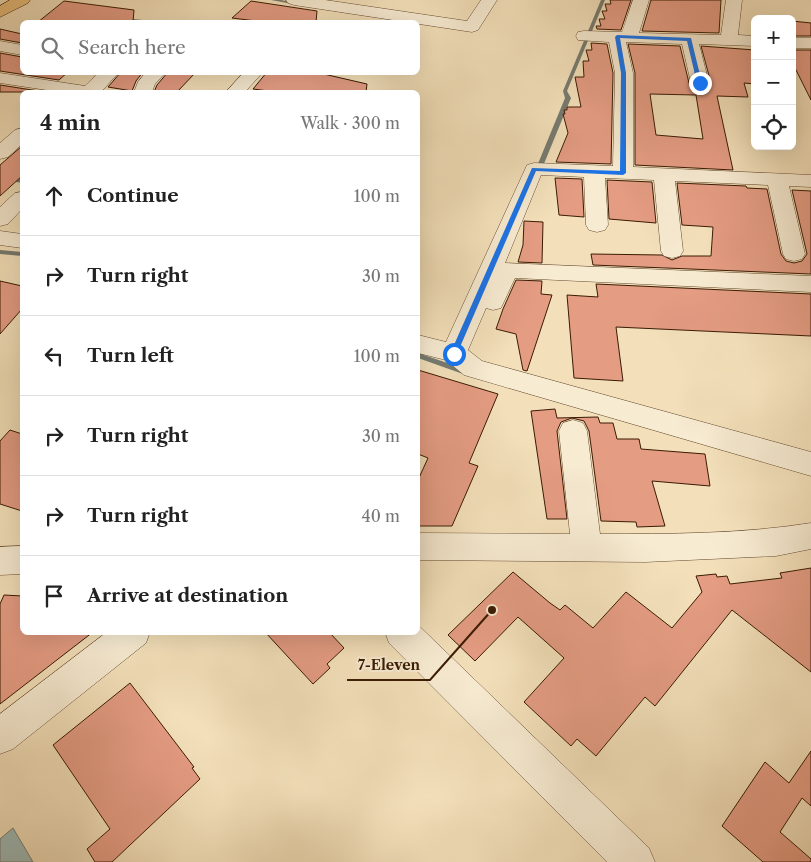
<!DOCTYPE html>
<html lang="en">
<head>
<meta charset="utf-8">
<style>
  body { margin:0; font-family:"Libre Caslon Text",serif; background:#f2f2f2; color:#222 }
  .controls { position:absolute; right:15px; top:15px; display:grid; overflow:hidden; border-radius:8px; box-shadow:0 5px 20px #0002 }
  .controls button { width:45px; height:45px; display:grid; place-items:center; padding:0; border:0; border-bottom:1px solid #e0e0e0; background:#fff; color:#222; font:25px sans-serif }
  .stop { position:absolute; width:15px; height:15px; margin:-11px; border:4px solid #1a73e8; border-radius:50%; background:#fff }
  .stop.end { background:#1a73e8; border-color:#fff; box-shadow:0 1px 5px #0008 }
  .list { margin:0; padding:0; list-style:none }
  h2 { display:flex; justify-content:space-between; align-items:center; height:65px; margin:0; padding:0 20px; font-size:21px }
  h2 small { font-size:16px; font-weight:400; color:#767676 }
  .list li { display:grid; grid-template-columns:32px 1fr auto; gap:15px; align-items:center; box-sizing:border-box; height:80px; padding:0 20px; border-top:1px solid #e0e0e0 }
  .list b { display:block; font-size:19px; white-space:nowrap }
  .list em { font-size:16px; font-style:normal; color:#767676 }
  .icon { flex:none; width:28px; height:28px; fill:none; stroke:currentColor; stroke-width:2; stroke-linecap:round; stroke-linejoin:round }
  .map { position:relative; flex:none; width:811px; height:862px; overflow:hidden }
  .search { position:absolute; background:#fff; box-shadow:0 5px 20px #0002; left:20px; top:20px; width:400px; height:55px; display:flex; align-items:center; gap:12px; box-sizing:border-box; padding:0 18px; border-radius:8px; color:#767676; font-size:19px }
  .panel { position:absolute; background:#fff; box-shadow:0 5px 20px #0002; left:20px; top:90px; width:400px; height:545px; border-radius:8px }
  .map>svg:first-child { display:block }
</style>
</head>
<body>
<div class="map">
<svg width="811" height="862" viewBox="0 0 811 862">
  <rect width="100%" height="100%" fill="#f3e0ba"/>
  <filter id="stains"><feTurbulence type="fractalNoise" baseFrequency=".004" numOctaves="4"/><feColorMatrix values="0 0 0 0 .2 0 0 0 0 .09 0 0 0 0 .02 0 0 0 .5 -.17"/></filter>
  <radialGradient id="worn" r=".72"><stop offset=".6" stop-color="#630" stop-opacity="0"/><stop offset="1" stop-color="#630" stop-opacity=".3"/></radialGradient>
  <polygon fill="#9ebbb8" stroke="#767b70" points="13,828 33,862 0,862 0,839"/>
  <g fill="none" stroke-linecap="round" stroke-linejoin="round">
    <g fill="#767b70" fill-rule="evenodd">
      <polygon points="271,0 281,0 300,4 298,5"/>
      <polygon points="601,0 605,0 567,91 571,98 541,171 540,172 536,172 535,171 565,98 563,91"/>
      <polygon points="123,18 153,21 155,22 145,22 125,20 123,19"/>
      <polygon points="0,175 22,179 22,183 0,179"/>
      <polygon points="0,250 22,252 22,256 0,254"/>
      <polygon points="418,353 465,369 467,371 463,374 418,358"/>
    </g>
  </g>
  <g fill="#e49c83" stroke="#3a1b03" fill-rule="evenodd">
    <polygon points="610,0 631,0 621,30 597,29 596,26 601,26 599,19 605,19 602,11 607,11 605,4 611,4"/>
    <polygon points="651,0 721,0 719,33 642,31"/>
    <polygon points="64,1 134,10 133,22 38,22"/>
    <polygon points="251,1 317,11 316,22 264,22 232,18"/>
    <polygon points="792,21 811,23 811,36 792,36"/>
    <polygon points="0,29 22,34 22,43 0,39"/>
    <polygon points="591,43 607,44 613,73 611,164 556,162 568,133 563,114 565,114 564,110 567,110 567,107 581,107 575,77 584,77 583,61 589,61 586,50 592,50"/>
    <path d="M628 44 680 46 689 83 692 88 700 90 708 88 711 83 701 46 755 50V84L744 83 748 97 717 96 733 170 635 165V73ZM650 94 696 95 703 139 656 135Z"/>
    <polygon points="792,50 811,50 811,100 792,62"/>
    <polygon points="0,53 22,57 22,72 68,72 59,80 0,71"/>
    <polygon points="121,72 143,72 136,81 132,91 108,87"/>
    <polygon points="168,72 196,72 177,92 154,92 157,85"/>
    <polygon points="267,72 315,72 367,84 366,92 276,92 253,89"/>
    <polygon points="0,85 45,92 0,92"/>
    <polygon points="22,146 22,176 0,196 0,165"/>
    <polygon points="555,178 582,179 584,217 559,215"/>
    <polygon points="607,180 652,182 656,223 609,219"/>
    <polygon points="677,183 746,186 747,188 767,189 781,254 786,261 794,263 802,261 807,254 792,190 811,191 811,274 593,265 591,254 662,255 672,260 682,256 711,256 713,227 682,225"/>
    <polygon points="524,221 543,222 542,263 518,262 523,245"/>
    <polygon points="516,280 542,281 541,294 552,295 527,371 523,370 516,334 496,329 503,309"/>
    <polygon points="0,281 22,286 22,309 0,334"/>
    <polygon points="596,284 811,294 811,336 616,327 623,381 574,378 567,295 598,297"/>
    <polygon points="418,370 498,394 469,463 478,466 452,526 418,526 418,480 428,458 418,454"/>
    <polygon points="555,409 557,418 598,417 600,423 613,423 617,439 639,439 641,449 705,454 710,486 652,481 665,526 637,527 636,522 601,521 589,431 584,421 572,418 561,422 557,431 567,519 547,519 531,411"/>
    <polygon points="10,430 22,434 22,511 0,504 0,441"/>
    <polygon points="811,568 811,672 732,610 655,706 645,697 596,756 577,739 571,746 524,702 564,658 518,617 475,661 448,635 513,572 550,603 560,610 565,605 593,628 626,592 672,628 702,592 696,576 716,574 717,577 727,576 730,584 782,578 780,573"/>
    <polygon points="4,595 22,596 22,632 93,632 0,704 0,604"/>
    <polygon points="265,632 329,632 344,648 327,664 330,668 313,684"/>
    <polygon points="130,683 194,767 192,768 200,779 112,862 95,862 87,849 110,829 53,745"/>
    <polygon points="811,751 811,806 802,798 780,832 811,859 811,862 763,862 722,826 765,762 789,783"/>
  </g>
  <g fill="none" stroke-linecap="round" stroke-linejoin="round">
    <defs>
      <g id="minor">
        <polygon points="286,0 325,0 467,21 481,0 497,0 478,30 472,32 294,5 288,3"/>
        <polygon points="633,0 649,0 639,33 721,35 726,0 742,0 738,35 755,36 755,46 699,44 709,83 706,87 700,88 694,87 691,83 682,44 626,42 633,73 633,167 811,175 811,187 789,186 805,254 802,259 794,261 786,259 783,254 768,185 675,181 683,251 680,256 672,258 664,256 661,251 654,180 605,178 608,225 605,230 597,232 589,230 586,225 584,177 541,175 505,263 811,276 811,292 515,278 501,308 493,310 486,308 468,350 482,361 811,452 811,476 464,375 446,360 418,353 418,335 446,342 527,165 534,163 613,166 615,73 609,42 578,40 576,36 578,32 584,31 622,32"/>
        <rect x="792" y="38" width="19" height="10"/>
        <polygon points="0,41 22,45 22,55 0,51"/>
        <polygon points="99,72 119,72 101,92 60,92 0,83 0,73 85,86"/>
        <polygon points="146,72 166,72 155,84 152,92 134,92 138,82"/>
        <polygon points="244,72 263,72 245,92 226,92"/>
        <polygon points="22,128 22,144 8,157 0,159 0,143 15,130"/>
        <polygon points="22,192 22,209 8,224 0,226 0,207 15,193"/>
        <polygon points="0,231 22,234 22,248 0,245"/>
        <path d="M573 420 583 423 587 431 600 534C670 534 742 534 811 523V549L776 556 645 562 418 560V533L570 534 559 431 563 423Z"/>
        <polygon points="22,546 22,574 0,575 0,547"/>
        <polygon points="418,625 649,848 655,862 607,862 389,643 385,632 418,632"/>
        <polygon points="107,632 150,632 146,643 13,749 0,754 0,714"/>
      </g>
      <polygon id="major" points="10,0 30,0 28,3 0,17 0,6"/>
    </defs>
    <use href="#minor" stroke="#684c31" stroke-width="1"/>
    <use href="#major" stroke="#3a1b03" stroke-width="1"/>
    <use href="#minor" fill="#f7ebd2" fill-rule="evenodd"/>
    <use href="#major" fill="#eac07d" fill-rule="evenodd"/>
  </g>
  <polygon fill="#1a73e8" points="617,35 691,38 702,83 700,84 697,83 687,41 620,38 626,73 626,173 623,175 536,171 457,354 456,355 451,355 450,354 532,168 620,171 621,73 615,37"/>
  <path fill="none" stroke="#3a1b03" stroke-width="2" d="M492 610L430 680H347"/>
  <circle fill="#3a1b03" stroke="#f7ebd2" stroke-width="2" cx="492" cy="610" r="5"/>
  <g font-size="14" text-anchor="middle" font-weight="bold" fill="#3a1b03" stroke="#f7ebd2" stroke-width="4" stroke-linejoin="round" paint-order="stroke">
    <text x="389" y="670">7-Eleven</text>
  </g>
  <rect width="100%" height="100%" filter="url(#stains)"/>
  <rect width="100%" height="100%" fill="url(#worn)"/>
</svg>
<div class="controls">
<button>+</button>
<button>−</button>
<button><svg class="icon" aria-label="locate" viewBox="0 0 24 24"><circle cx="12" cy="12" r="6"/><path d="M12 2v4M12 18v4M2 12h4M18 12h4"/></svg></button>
</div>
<div class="stop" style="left:454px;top:354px"></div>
<div class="stop end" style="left:700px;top:83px"></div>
<div class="search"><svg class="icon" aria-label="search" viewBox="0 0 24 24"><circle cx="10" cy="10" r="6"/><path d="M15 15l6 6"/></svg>Search here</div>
<section class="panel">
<h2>4 min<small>Walk · 300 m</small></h2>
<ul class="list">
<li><svg class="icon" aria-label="ahead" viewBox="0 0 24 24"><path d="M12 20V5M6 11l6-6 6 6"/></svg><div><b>Continue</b></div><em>100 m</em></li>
<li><svg class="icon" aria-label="right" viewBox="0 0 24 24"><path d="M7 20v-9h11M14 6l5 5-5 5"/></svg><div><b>Turn right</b></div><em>30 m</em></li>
<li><svg class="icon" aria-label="left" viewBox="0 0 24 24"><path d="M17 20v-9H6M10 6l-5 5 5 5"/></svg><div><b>Turn left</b></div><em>100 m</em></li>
<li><svg class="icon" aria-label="right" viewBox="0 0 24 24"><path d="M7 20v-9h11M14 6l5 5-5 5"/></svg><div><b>Turn right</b></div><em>30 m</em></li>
<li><svg class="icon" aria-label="right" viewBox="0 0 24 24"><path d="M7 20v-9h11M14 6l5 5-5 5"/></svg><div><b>Turn right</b></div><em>40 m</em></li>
<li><svg class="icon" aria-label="arrive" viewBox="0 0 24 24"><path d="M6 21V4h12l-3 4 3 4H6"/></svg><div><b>Arrive at destination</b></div></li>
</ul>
</section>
</div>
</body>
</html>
